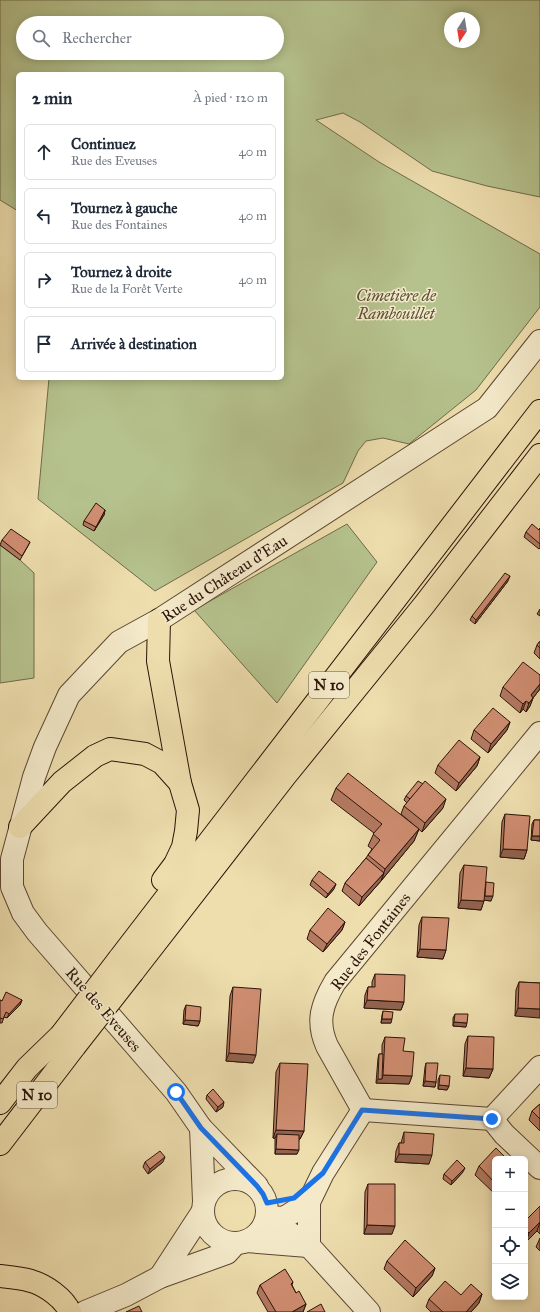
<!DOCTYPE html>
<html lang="fr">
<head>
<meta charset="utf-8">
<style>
  body { margin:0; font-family:"IM FELL Great Primer",serif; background:#f6f6f7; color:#1f2937 }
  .controls { position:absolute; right:12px; bottom:12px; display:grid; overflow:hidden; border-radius:6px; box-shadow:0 2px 10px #0003 }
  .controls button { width:36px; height:36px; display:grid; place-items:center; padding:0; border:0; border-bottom:1px solid #e0e1e3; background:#fff; color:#1f2937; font:20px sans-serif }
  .compass { position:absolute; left:444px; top:12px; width:36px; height:36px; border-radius:50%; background:#fff; box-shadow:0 2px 10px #0003; rotate:192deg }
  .stop { position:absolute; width:12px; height:12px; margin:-9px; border:3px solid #1a73e8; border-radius:50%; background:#fff }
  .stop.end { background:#1a73e8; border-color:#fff; box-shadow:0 1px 4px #0008 }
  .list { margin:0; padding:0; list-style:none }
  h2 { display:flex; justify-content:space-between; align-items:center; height:52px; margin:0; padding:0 16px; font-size:17px }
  h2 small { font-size:13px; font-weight:400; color:#747a83 }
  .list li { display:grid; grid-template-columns:26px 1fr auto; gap:12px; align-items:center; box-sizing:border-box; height:56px; margin:0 8px 8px; padding:0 8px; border:1px solid #e0e1e3; border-radius:6px }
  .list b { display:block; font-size:15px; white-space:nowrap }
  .list p { margin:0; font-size:13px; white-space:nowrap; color:#747a83 }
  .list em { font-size:13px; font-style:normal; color:#747a83 }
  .icon { flex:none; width:22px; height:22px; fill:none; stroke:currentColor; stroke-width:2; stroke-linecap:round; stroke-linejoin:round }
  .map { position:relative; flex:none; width:540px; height:1312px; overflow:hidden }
  .search { position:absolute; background:#fff; box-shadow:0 2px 10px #0003; left:16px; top:16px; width:268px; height:44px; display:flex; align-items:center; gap:10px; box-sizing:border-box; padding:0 14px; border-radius:22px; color:#747a83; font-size:15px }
  .panel { position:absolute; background:#fff; box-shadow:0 2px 10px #0003; left:16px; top:72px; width:268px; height:308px; border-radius:6px }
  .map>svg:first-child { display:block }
</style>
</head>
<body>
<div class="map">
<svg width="540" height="1312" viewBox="0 0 540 1312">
  <rect width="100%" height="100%" fill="#eedeae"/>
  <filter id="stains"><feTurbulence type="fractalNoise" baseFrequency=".005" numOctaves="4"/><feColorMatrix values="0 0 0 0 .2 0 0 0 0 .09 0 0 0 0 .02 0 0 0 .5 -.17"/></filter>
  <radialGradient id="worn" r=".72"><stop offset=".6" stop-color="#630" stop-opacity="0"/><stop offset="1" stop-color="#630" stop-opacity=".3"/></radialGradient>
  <g fill="#b5c28d" stroke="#706a4a" fill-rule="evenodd">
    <path d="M0 0H540V197L487 186 432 171 360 122 343 113 316 120 379 162 540 254V307L476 390 409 444 383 438 366 441 358 451 343 483 155 591 38 499 49 378H282V74H18V211L0 200ZM450 18H474V42H450ZM23 23H277V53H23Z"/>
    <polygon points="347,524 377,562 277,703 194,610"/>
    <polygon points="0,545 20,560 34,573 34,678 0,683"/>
  </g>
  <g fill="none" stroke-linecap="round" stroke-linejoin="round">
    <defs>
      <g id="minor">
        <path d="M363 1110 327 1046C316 1021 322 1004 335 982L540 733"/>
        <polyline points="363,1110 492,1119 540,1067"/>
        <polyline points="492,1119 504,1134 540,1168"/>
        <polyline points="201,1128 204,1201"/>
        <circle cx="235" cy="1211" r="32"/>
        <polyline points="257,1186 201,1128 176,1092 37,932 23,913 12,887 12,859 34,777 45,747 69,695 119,642 159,620 487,408 540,341"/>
        <polyline points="309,1202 309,1246"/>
        <polyline points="267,1217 284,1218 309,1202 323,1173 363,1110"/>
        <polyline points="265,1223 282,1228 309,1246 369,1312"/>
        <polyline points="246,1241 308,1246"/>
        <polyline points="160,1277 203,1211"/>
        <polyline points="85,1312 126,1295 160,1277 227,1253 236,1243"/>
      </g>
      <g id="major">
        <polyline points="159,620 158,661 180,783"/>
        <polyline points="20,827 62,782 95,756 110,749 145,754 162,763 180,783 188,810 186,831 183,847 175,864 163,880"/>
        <polyline points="119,959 540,411"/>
        <polyline points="133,972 286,775 424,605 540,455"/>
        <polyline points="0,1103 27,1068 61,1035"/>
        <polyline points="0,1144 75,1046"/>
        <path d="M0 1276C10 1277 22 1278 31 1281 45 1285 64 1298 70 1312"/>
      </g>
    </defs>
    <use href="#minor" stroke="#5c4632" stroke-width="24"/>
    <use href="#major" stroke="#2b1308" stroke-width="24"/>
    <use href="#minor" stroke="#f4eaca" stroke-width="22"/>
    <use href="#major" stroke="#eedeae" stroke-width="22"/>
    <defs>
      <g id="major-bridge">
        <polyline points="61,1035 119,959"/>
        <polyline points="75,1046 133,972"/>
      </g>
    </defs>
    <use href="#major-bridge" stroke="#2b1308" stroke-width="24" stroke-linecap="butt"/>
    <use href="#major-bridge" stroke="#eedeae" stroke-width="22"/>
  </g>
  <g fill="#b37a62" stroke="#2b1308">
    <polygon points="105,510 104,515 94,531 83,525 84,521"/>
    <polygon points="540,528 540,548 539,549 524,537 526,532 539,530"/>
    <polygon points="2,540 30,542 28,546 20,560 0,545"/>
    <polygon points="508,581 475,624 470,620 472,616"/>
    <polygon points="540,609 540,616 537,614"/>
    <polygon points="540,641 540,659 534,653 537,645"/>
    <polygon points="540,675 540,689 533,698 530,706 526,712 523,709 520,713 500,696 503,687"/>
    <polygon points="510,722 507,730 488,753 471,739 474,730"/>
    <polygon points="480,757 477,766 456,791 435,773 438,765"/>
    <polygon points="423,784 443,808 422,832 401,814 404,806 407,803 404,800 406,796"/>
    <polygon points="336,788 419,829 414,841 381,881 359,906 342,891 345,883 366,858 372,849 368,846 374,833 331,800"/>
    <polygon points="505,814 527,850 524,859 500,857 502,822"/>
    <polygon points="534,820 540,820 540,841 531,840 532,824"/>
    <polygon points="464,865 486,882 491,901 484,900 481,910 458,908 460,873"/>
    <polygon points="312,880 334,889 326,898 310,885"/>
    <polygon points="422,917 446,950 443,959 417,957 419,925"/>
    <polygon points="345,922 342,930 323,952 307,939 310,930"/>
    <polygon points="375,974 404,1002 401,1010 364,1008 365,995 368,987 372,987 372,982"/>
    <polygon points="519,982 540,983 515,1016 516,990"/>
    <polygon points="233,987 253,1063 226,1061 230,996"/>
    <polygon points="0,1000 2,1001 22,1000 20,1005 7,1018 4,1017 2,1023 0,1023"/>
    <polygon points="186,1005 200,1021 198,1026 183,1024 184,1010"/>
    <polygon points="383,1011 391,1023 381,1023 382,1015"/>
    <polygon points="455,1014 466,1027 453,1026 453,1018"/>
    <polygon points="468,1036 493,1069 489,1078 463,1076 465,1044"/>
    <polygon points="385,1037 403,1051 412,1076 409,1084 376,1083 378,1058 379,1054 382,1054 382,1045"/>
    <polygon points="280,1063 304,1131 300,1139 299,1139 297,1154 275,1154 275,1138 273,1138 276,1072"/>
    <polygon points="426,1063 436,1082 435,1087 423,1086 425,1067"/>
    <polygon points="440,1075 449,1086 447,1090 438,1089 438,1080"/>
    <polygon points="207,1095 223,1107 216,1112 206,1099"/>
    <polygon points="540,1104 540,1131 529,1120 532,1111"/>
    <polygon points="404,1132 429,1164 395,1162 396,1151 399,1143 401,1143"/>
    <polygon points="495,1159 495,1194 475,1175 479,1166"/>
    <polygon points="145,1162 163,1162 148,1174 143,1167"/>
    <polygon points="463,1172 451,1185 443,1179 444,1174"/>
    <polygon points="368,1184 392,1234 364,1234 365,1192"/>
    <polygon points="540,1206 540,1234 537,1231 526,1242 525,1240 525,1221"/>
    <polygon points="540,1238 540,1251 536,1247"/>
    <polygon points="387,1261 435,1268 432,1276 413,1297 384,1269"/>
    <polygon points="293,1282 292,1285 296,1293 306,1304 303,1312 268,1312 257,1293 260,1285"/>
    <polygon points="482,1294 479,1303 471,1312 431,1312 426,1307 429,1299 461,1295"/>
  </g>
  <g fill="#926350" stroke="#2b1308">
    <polygon points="105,510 104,515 94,531 96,527"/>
    <polygon points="510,576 508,581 475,624 476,620"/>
    <polygon points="540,684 540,689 533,698 530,706 526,712 529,703 533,698 528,704 531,695"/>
    <polygon points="526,701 523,709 520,713 523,704"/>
    <polygon points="510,722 507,730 488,753 491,744"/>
    <polygon points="480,757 477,766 456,791 459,783"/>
    <polygon points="446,799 443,808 422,832 425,823"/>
    <polygon points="419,829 414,841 381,881 385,869"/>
    <polygon points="532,836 540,836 540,841 531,840"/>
    <polygon points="503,849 527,850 524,859 500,857"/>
    <polygon points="384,873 381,881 359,906 362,897"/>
    <polygon points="336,884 334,889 326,898 328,894"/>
    <polygon points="484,896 493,896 491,901 482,900"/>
    <polygon points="461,900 484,901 481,910 458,908"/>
    <polygon points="345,922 342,930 323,952 327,944"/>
    <polygon points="420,949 446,950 443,959 417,957"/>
    <polygon points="22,1000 20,1005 7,1018 9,1014"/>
    <polygon points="367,1000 404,1002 401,1010 364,1008"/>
    <polygon points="518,1008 540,1009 540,1018 515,1016"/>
    <polygon points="382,1019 392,1019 391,1023 381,1023"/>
    <polygon points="185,1020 200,1021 198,1026 183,1024"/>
    <polygon points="454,1022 467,1023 466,1027 453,1026"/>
    <polygon points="229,1053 256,1055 253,1063 226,1061"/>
    <polygon points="466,1068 493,1069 489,1078 463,1076"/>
    <polygon points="383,1075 412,1076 409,1084 376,1083 378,1079 382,1079"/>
    <polygon points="425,1081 436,1082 435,1087 423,1086"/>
    <polygon points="439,1085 449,1086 447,1090 438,1089"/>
    <polygon points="224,1102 223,1107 216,1112 218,1107"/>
    <polygon points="276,1130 304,1131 300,1139 277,1138 277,1134 275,1138 273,1138"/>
    <polygon points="276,1149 299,1150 297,1154 275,1154"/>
    <polygon points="399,1154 432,1155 429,1164 395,1162"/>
    <polygon points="165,1157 163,1162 148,1174 150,1169"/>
    <polygon points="465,1168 463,1172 451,1185 452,1181"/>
    <polygon points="540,1222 537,1231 526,1242 529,1233"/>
    <polygon points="367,1225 395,1226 392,1234 364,1234"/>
    <polygon points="435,1268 432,1276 413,1297 416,1288"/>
    <polygon points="482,1294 479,1303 471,1312 466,1312"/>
    <polygon points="306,1304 303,1312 292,1312"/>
  </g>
  <g fill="#d08e72" stroke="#2b1308">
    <polygon points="96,503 105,510 96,527 84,521"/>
    <polygon points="532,524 539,530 540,528 540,544 526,532"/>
    <polygon points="11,529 30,542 22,556 2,540"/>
    <polygon points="505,573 510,576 476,620 472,616"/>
    <polygon points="540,641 540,648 537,645"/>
    <polygon points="523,662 540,675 540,684 531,695 533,698 529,703 526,701 523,704 503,687"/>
    <polygon points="493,708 510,722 491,744 474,730"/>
    <polygon points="459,740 480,757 459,783 438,765"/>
    <polygon points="348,773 419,829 385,869 368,855 380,840 373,834 382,824 336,788"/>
    <polygon points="418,781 423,784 410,799 406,796"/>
    <polygon points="425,781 446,799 425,823 404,806"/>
    <polygon points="505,814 530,816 527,850 503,849"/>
    <polygon points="534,820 540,820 540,836 532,836"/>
    <polygon points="366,858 384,873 362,897 345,883"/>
    <polygon points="464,865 487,867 484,901 461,900"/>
    <polygon points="319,871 336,884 328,894 312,880"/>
    <polygon points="486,882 494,883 493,896 485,896"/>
    <polygon points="328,908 345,922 327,944 310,930"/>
    <polygon points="422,917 449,918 446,950 420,949"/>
    <polygon points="375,974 405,975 404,1002 367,1000 368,987 375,987"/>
    <polygon points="519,982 540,983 540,1009 518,1008"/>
    <polygon points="233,987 261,989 256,1055 229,1053"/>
    <polygon points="6,992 22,1000 9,1014 6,1012 3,1019 0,1018 0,1000 2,1001"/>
    <polygon points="186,1005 201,1007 200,1021 185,1020"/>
    <polygon points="383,1011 393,1012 392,1019 382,1019"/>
    <polygon points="455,1014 468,1014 467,1023 454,1022"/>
    <polygon points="468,1036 494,1037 493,1069 466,1068"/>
    <polygon points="385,1037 405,1038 403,1051 414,1052 412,1076 383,1075"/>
    <polygon points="379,1054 383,1054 382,1079 378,1079"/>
    <polygon points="280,1063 308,1064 304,1131 276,1130"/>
    <polygon points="426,1063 438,1063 436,1082 425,1081"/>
    <polygon points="440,1075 450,1076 449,1086 439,1085"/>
    <polygon points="213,1089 224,1102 218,1107 207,1095"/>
    <polygon points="540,1104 540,1119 532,1111"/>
    <polygon points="404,1132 434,1134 432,1155 399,1154 399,1143 404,1143"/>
    <polygon points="277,1134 299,1135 299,1150 276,1149"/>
    <polygon points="496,1148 507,1159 495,1159 495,1183 479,1166"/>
    <polygon points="160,1151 165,1157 150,1169 145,1162"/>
    <polygon points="457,1160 465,1168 452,1181 444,1174"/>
    <polygon points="368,1184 395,1184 395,1226 367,1225"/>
    <polygon points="540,1206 540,1222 529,1233 525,1229 525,1221"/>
    <polygon points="405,1240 435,1268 416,1288 387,1261"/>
    <polygon points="285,1269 293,1282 291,1284 296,1293 299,1291 306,1304 292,1312 276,1312 260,1285"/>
    <polygon points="445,1281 461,1295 471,1284 482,1294 466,1312 443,1312 429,1299"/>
    <polygon points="321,1304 325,1312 307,1312"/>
    <polygon points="139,1306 142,1312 126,1312"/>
  </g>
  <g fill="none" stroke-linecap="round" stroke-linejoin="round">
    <polyline stroke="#1a73e8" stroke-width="5" points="176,1092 201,1128 257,1186 263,1194 267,1203 294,1198 323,1173 362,1110 492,1119"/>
  </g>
  <g text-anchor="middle" stroke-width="3" stroke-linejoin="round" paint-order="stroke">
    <g fill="#f4eaca" stroke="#675442" stroke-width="1">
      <rect x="309" y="672" width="40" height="26" rx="3"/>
      <rect x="17" y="1082" width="40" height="26" rx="3"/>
    </g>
    <g font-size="15" font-weight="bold" fill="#2b1308">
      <text x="329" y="690">N 10</text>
      <text x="37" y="1100">N 10</text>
    </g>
    <g font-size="16" font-style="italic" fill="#5b5037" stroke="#f4eaca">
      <text x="396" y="301">Cimetière de<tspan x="396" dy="18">Rambouillet</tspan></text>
    </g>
    <g font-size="16" fill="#2b1308" stroke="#f4eaca">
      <text transform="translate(224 578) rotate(-33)" y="6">Rue du Château d'Eau</text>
      <text transform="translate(370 941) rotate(-52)" y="6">Rue des Fontaines</text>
      <text transform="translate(104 1009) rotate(49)" y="6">Rue des Eveuses</text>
    </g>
  </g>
  <rect width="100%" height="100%" filter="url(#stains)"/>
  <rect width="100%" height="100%" fill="url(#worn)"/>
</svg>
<div class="controls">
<button>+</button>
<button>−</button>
<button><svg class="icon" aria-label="locate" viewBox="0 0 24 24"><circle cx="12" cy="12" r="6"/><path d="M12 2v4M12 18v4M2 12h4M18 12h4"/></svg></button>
<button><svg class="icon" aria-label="layers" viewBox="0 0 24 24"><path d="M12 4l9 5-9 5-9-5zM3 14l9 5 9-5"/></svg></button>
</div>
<svg class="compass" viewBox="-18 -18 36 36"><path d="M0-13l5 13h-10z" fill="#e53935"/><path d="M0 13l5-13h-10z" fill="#747a83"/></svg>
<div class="stop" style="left:176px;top:1092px"></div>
<div class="stop end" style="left:492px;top:1119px"></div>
<div class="search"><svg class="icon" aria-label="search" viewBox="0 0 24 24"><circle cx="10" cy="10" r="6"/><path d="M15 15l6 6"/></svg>Rechercher</div>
<section class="panel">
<h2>2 min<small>À pied · 120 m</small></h2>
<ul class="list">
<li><svg class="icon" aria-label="ahead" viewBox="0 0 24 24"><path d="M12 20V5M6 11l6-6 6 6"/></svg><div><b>Continuez</b><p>Rue des Eveuses</p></div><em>40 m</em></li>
<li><svg class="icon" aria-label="left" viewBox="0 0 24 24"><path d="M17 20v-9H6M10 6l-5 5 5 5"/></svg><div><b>Tournez à gauche</b><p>Rue des Fontaines</p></div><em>40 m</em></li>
<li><svg class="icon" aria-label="right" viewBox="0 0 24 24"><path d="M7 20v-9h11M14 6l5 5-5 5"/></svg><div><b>Tournez à droite</b><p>Rue de la Forêt Verte</p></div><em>40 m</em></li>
<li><svg class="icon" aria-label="arrive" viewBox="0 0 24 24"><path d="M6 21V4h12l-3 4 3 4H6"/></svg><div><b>Arrivée à destination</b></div></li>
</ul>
</section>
</div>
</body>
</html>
